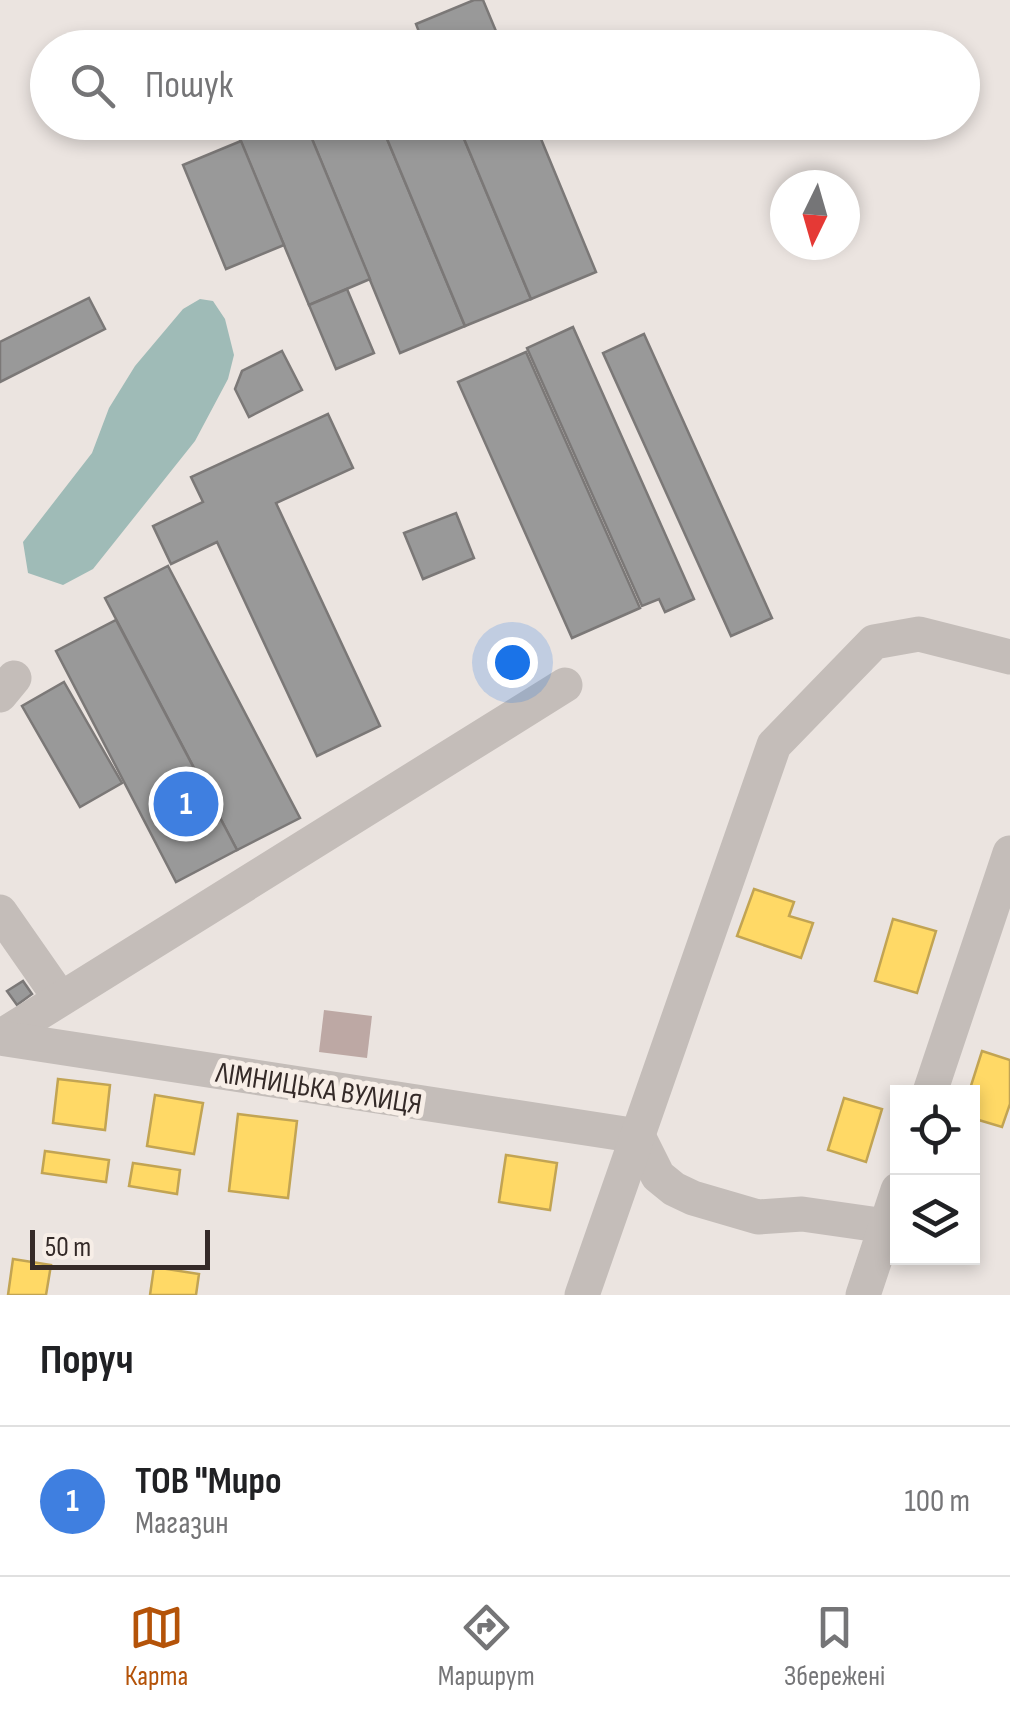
<!DOCTYPE html>
<html lang="uk">
<head>
<meta charset="utf-8">
<style>
  body { margin:0; font-family:"Sofia Sans Condensed",sans-serif; background:#f2f2f2; color:#202124 }
  .controls { position:absolute; right:30px; bottom:30px; display:grid; overflow:hidden; border-radius:0px; box-shadow:0 5px 15px #0003 }
  .controls button { width:90px; height:90px; display:grid; place-items:center; padding:0; border:0; border-bottom:2px solid #e0e0e0; background:#fff; color:#202124; font:50px sans-serif }
  .compass { position:absolute; left:770px; top:170px; width:90px; height:90px; border-radius:50%; background:#fff; box-shadow:0 5px 15px #0003; rotate:185deg }
  .scale { position:absolute; left:30px; bottom:25px; width:180px; box-sizing:border-box; padding-left:10px; border:5px solid #342a28; border-top:0; font-size:28px; line-height:35px; white-space:nowrap; color:#342a28; -webkit-text-stroke:8px #f7eee7; paint-order:stroke }
  .you { position:absolute; left:512px; top:662px; width:35px; height:35px; margin:-25px; border:8px solid #fff; border-radius:50%; background:#1a73e8; box-shadow:0 0 0 15px #1a73e833 }
  .badge { display:grid; place-items:center; width:65px; height:65px; border-radius:50%; background:#b45309; color:#fff; font-size:32px; font-weight:700 }
  .pin { position:absolute; translate:-50% -50%; border:5px solid #fff; box-shadow:0 2px 10px #0006 }
  .list { margin:0; padding:0; list-style:none }
  h2 { display:flex; justify-content:space-between; align-items:center; height:130px; margin:0; padding:0 40px; font-size:42px }
  h2 small { font-size:32px; font-weight:400; color:#757577 }
  .list li { display:grid; grid-template-columns:65px 1fr auto; gap:30px; align-items:center; box-sizing:border-box; height:150px; padding:0 40px; border-top:2px solid #e0e0e0 }
  .list b { display:block; font-size:38px; white-space:nowrap }
  .list p { margin:0; font-size:32px; white-space:nowrap; color:#757577 }
  .list em { font-size:32px; font-style:normal; color:#757577 }
  .icon { flex:none; width:55px; height:55px; fill:none; stroke:currentColor; stroke-width:2; stroke-linecap:round; stroke-linejoin:round }
  .map { position:relative; flex:none; width:1010px; height:1295px; overflow:hidden }
  .search { position:absolute; background:#fff; box-shadow:0 5px 15px #0003; left:30px; right:30px; top:30px; height:110px; display:flex; align-items:center; gap:25px; box-sizing:border-box; padding:0 35px; border-radius:55px; color:#757577; font-size:38px }
  .sheet { height:280px; background:#fff }
  nav { display:flex; justify-content:space-around; align-items:center; box-sizing:border-box; height:140px; border-top:2px solid #e0e0e0; background:#fff; font-size:28px; color:#757577 }
  nav a { display:grid; justify-items:center; gap:5px }
  nav .on { color:#b45309 }
  .map>svg:first-child { display:block }
</style>
</head>
<body>
<div class="map">
<svg width="1010" height="1295" viewBox="0 0 1010 1295">
  <rect width="100%" height="100%" fill="#ebe4e0"/>
  <polygon fill="#9fbbb7" points="200,299 213,301 225,319 234,355 228,379 195,441 93,569 63,585 28,573 23,542 92,453 109,408 135,366 183,309"/>
  <g fill="#ffd966" stroke="#c2a453" stroke-width="2.5">
    <polygon points="754,889 794,902 789,916 813,923 801,958 737,936"/>
    <polygon points="893,919 936,931 917,993 875,981"/>
    <polygon points="982,1051 1010,1060 1010,1104 1002,1127 972,1118 972,1092 969,1092"/>
    <polygon points="58,1079 110,1085 105,1130 53,1123"/>
    <polygon points="155,1095 203,1103 194,1154 147,1146"/>
    <polygon points="844,1098 882,1109 866,1162 828,1150"/>
    <polygon points="238,1114 297,1121 288,1198 229,1191"/>
    <polygon points="45,1151 109,1160 106,1182 42,1173"/>
    <polygon points="506,1155 557,1163 550,1210 499,1202"/>
    <polygon points="133,1163 180,1170 177,1194 129,1186"/>
    <polygon points="13,1259 51,1265 46,1295 8,1295"/>
    <polygon points="154,1267 199,1274 196,1295 150,1295"/>
  </g>
  <g fill="#999" stroke="#7b7877" stroke-width="2.5">
    <polygon points="474,0 483,0 503,48 425,48 416,24"/>
    <polygon points="420,35 425,48 390,48"/>
    <polygon points="305,122 380,122 465,326 400,353"/>
    <polygon points="305,122 370,279 309,305 233,123"/>
    <polygon points="380,122 457,122 531,299 465,326"/>
    <polygon points="457,122 534,122 596,272 531,299"/>
    <polygon points="241,141 284,245 226,269 183,165"/>
    <polygon points="347,289 374,353 336,369 309,305"/>
    <polygon points="89,298 105,329 0,382 0,342"/>
    <polygon points="573,327 694,599 665,612 659,599 642,606 527,348"/>
    <polygon points="644,334 772,618 731,636 603,353"/>
    <polygon points="282,351 302,390 249,417 235,389 242,371"/>
    <polygon points="526,352 640,608 572,638 458,382"/>
    <polygon points="328,414 353,468 276,503 380,726 317,756 217,542 171,564 153,526 203,502 191,477"/>
    <polygon points="456,513 474,558 423,579 404,533"/>
    <polygon points="168,566 300,818 237,850 105,598"/>
    <polygon points="116,620 237,850 176,882 56,651"/>
    <polygon points="64,682 122,783 80,807 22,706"/>
    <polygon points="23,981 32,994 17,1005 7,991"/>
  </g>
  <polygon fill="#bda8a4" points="324,1010 372,1016 367,1058 319,1052"/>
  <g fill="none" stroke-linecap="round" stroke-linejoin="round">
    <g stroke="#c4bdb9" stroke-width="35">
      <polyline points="0,695 14,678"/>
      <polyline points="0,912 60,998"/>
      <polyline points="0,1037 565,685"/>
      <polyline points="0,1038 638,1136 658,1176 674,1189 693,1198 758,1217 802,1214 886,1226"/>
      <polyline points="930,1092 1010,853"/>
      <polyline points="582,1295 774,745 874,642 919,634 1010,657"/>
      <polyline points="863,1295 898,1190"/>
    </g>
  </g>
  <g text-anchor="middle" stroke-width="10" stroke-linejoin="round" paint-order="stroke">
    <g font-size="30" fill="#342a28" stroke="#f7eee7">
      <text transform="translate(319 1088) rotate(9)" y="10">ЛІМНИЦЬКА ВУЛИЦЯ</text>
    </g>
  </g>
</svg>
<div class="controls">
<button><svg class="icon" aria-label="locate" viewBox="0 0 24 24"><circle cx="12" cy="12" r="6"/><path d="M12 2v4M12 18v4M2 12h4M18 12h4"/></svg></button>
<button><svg class="icon" aria-label="layers" viewBox="0 0 24 24"><path d="M12 4l9 5-9 5-9-5zM3 14l9 5 9-5"/></svg></button>
</div>
<svg class="compass" viewBox="-18 -18 36 36"><path d="M0-13l5 13h-10z" fill="#e53935"/><path d="M0 13l5-13h-10z" fill="#757577"/></svg>
<div class="scale">50 m</div>
<div class="you"></div>
<div class="pin badge" style="left:186px;top:804px;background:#3f7fe0">1</div>
<div class="search"><svg class="icon" aria-label="search" viewBox="0 0 24 24"><circle cx="10" cy="10" r="6"/><path d="M15 15l6 6"/></svg>Пошук</div>
</div>
<section class="sheet">
<h2>Поруч<small></small></h2>
<ul class="list">
<li><span class="badge" style="background:#3f7fe0">1</span><div><b>ТОВ &quot;Миро</b><p>Магазин</p></div><em>100 m</em></li>
</ul>
</section>
<nav>
<a class="on"><svg class="icon" aria-label="map" viewBox="0 0 24 24"><path d="M3 6l6-2 6 2 6-2v14l-6 2-6-2-6 2zM9 4v14M15 6v14"/></svg>Карта</a>
<a><svg class="icon" aria-label="directions" viewBox="0 0 24 24"><path d="M12 3l9 9-9 9-9-9zM9 14v-3h6M13 9l2 2-2 2"/></svg>Маршрут</a>
<a><svg class="icon" aria-label="saved" viewBox="0 0 24 24"><path d="M7 4h10v16l-5-4-5 4z"/></svg>Збережені</a>
</nav>
</body>
</html>
